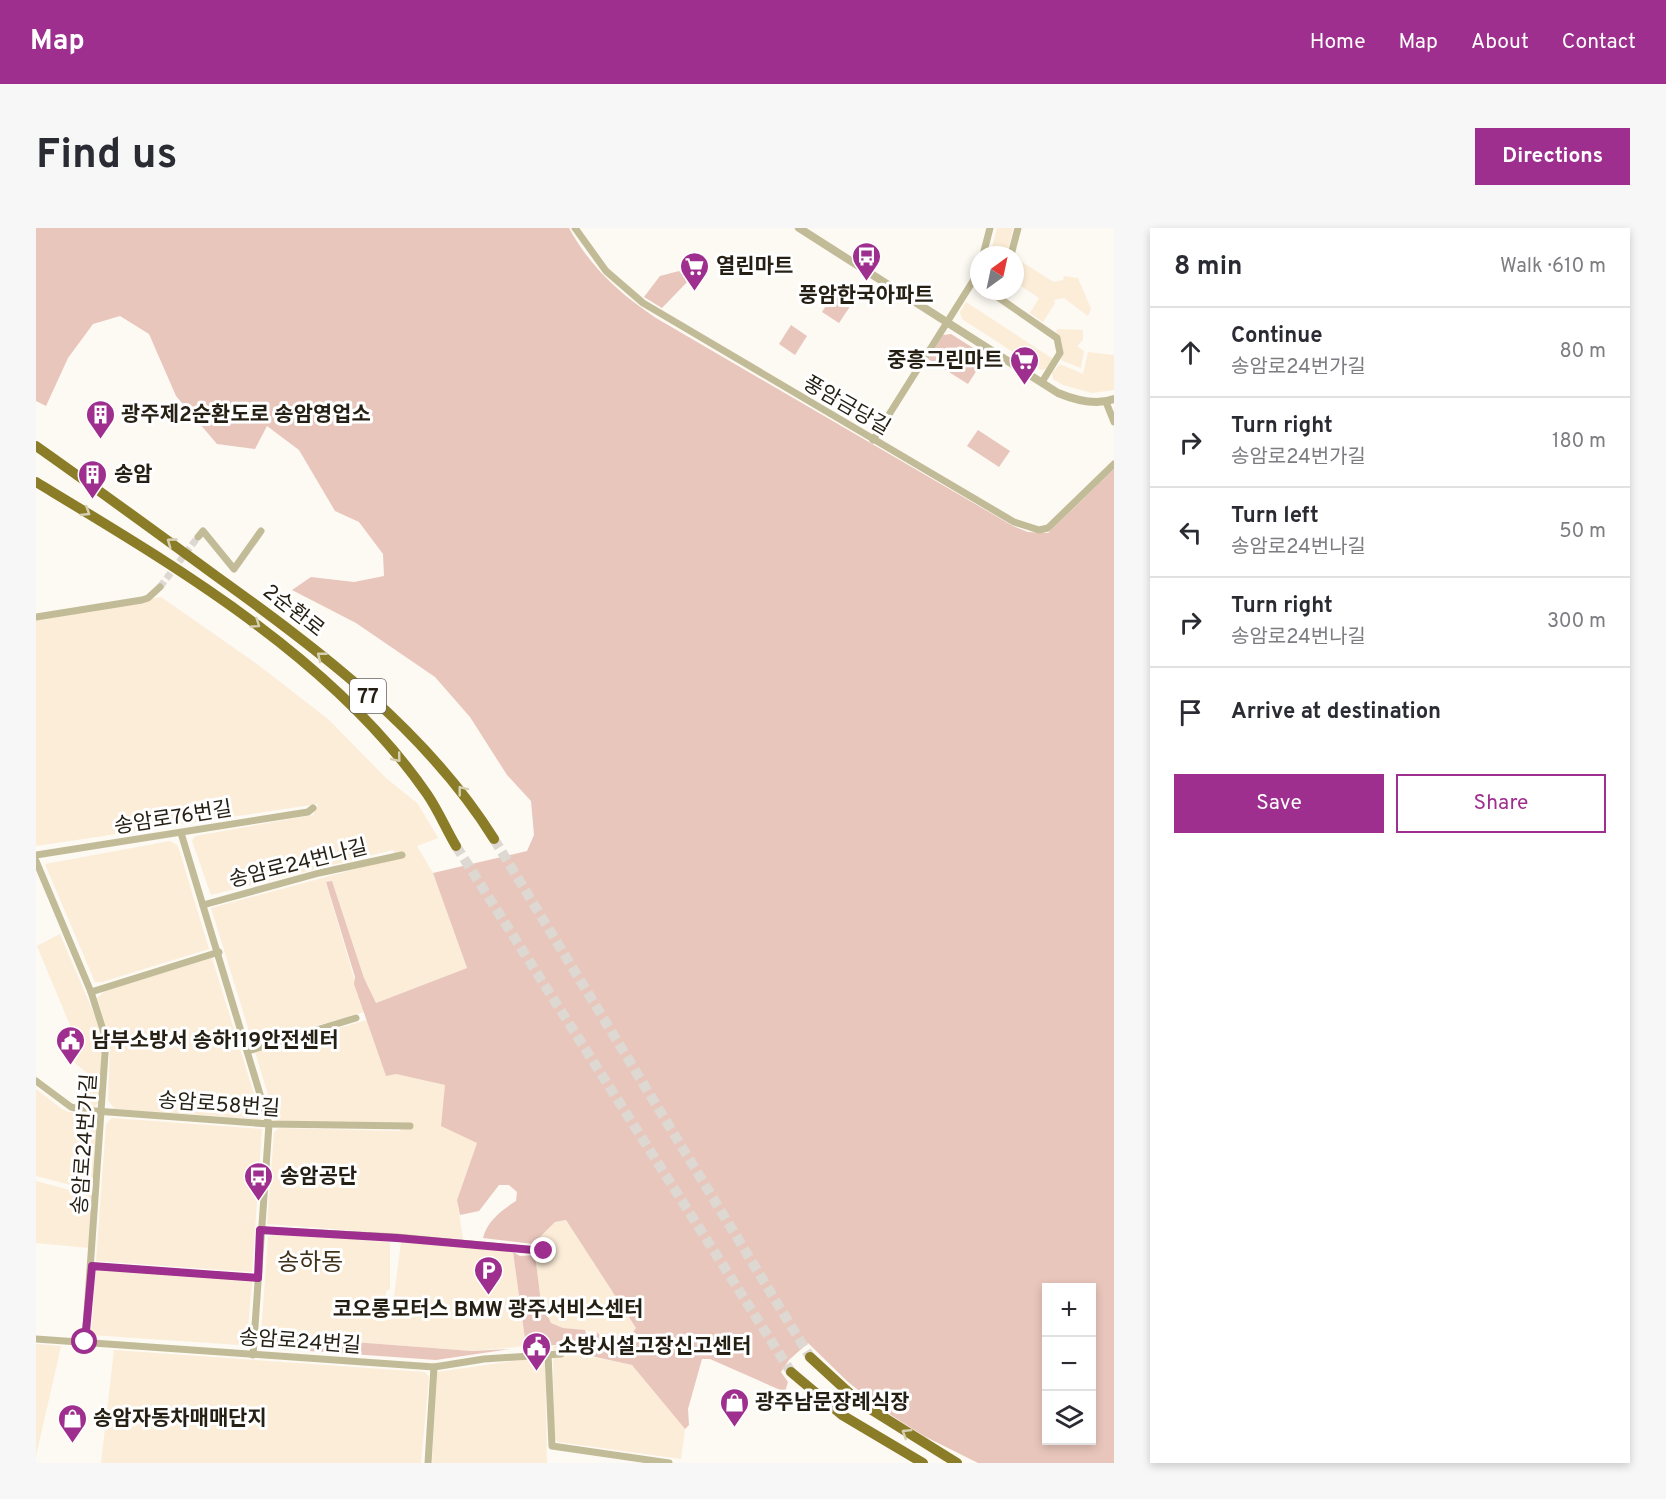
<!DOCTYPE html>
<html lang="en">
<head>
<meta charset="utf-8">
<style>
  body { margin:0; font-family:Overpass,"Noto Sans KR",sans-serif; background:#f7f7f7; color:#2b2b33 }
  .controls { position:absolute; right:18px; bottom:18px; display:grid; overflow:hidden; border-radius:0px; box-shadow:0 3px 9px #0003 }
  .controls button { width:54px; height:54px; display:grid; place-items:center; padding:0; border:0; border-bottom:2px solid #e1e1e2; background:#fff; color:#2b2b33; font:30px sans-serif }
  .compass { position:absolute; left:934px; top:18px; width:54px; height:54px; border-radius:50%; background:#fff; box-shadow:0 3px 9px #0003; rotate:33deg }
  .stop { position:absolute; width:18px; height:18px; margin:-14px; border:4px solid #9e2f8e; border-radius:50%; background:#fff }
  .stop.end { background:#9e2f8e; border-color:#fff; box-shadow:0 2px 6px #0008 }
  .list { margin:0; padding:0; list-style:none }
  h2 { display:flex; justify-content:space-between; align-items:center; height:78px; margin:0; padding:0 24px; font-size:26px }
  h2 small { font-size:20px; font-weight:400; color:#7c7c81 }
  .list li { display:grid; grid-template-columns:39px 1fr auto; gap:18px; align-items:center; box-sizing:border-box; height:90px; padding:0 24px; border-top:2px solid #e1e1e2 }
  .list b { display:block; font-size:22px; white-space:nowrap }
  .list p { margin:0; font-size:20px; white-space:nowrap; color:#7c7c81 }
  .list em { font-size:20px; font-style:normal; color:#7c7c81 }
  .actions { display:flex; gap:12px; padding:18px 24px }
  .actions a { flex:1; padding:14px 0; border:2px solid #9e2f8e; border-radius:0px; text-align:center; font-size:21px; color:#9e2f8e }
  .actions .main { background:#9e2f8e; color:#fff }
  .icon { flex:none; width:33px; height:33px; fill:none; stroke:currentColor; stroke-width:2; stroke-linecap:round; stroke-linejoin:round }
  .map { position:relative; flex:none; width:1078px; height:1235px; overflow:hidden; border-radius:0px }
  header { display:flex; align-items:center; gap:36px; box-sizing:border-box; height:84px; padding:0 30px; background:#9e2f8e; color:#fff }
  header strong { font-size:28px }
  nav { display:flex; gap:33px; margin-inline-start:auto; font-size:21px }
  .intro { display:flex; align-items:center; justify-content:space-between; box-sizing:border-box; height:144px; padding:0 36px }
  h1 { margin:0; font-size:42px }
  .button { padding:15px 27px; border-radius:0px; background:#9e2f8e; color:#fff; font-size:21px; font-weight:700 }
  main { display:flex; gap:36px; padding:0 36px }
  aside { flex:1; background:#fff; border-radius:0px; box-shadow:0 3px 9px #0003 }
  .map>svg:first-child { display:block }
</style>
</head>
<body>
<header>
<strong>Map</strong>
<nav><a>Home</a><a>Map</a><a>About</a><a>Contact</a></nav>
</header>
<div class="intro"><h1>Find us</h1><a class="button">Directions</a></div>
<main>
<div class="map">
<svg width="1078" height="1235" viewBox="0 0 1078 1235">
  <rect width="100%" height="100%" fill="#fdf9f3"/>
  <g fill="#fcedd8">
    <polygon points="961,0 977,0 971,27 954,27"/>
    <polygon points="979,30 1018,54 1027,52 1028,48 1042,50 1055,81 1052,88 1028,70 1018,72 1019,75 1007,94 994,85 1003,70 979,54"/>
    <polygon points="930,74 1017,131 1011,141 1005,142 926,91 924,84"/>
    <polygon points="1022,101 1047,102 1047,112 1041,118 1048,123 1045,140 1025,132 1026,114 1020,103"/>
    <polygon points="1052,124 1078,127 1078,162 1056,165 1027,157 1017,151 1016,145 1024,136 1047,146"/>
    <polygon points="125,369 221,436 292,491 350,550 382,576 402,610 381,618 397,645 431,740 340,775 328,750 296,653 290,655 328,784 217,816 175,680 360,630 357,622 175,667 156,613 159,608 277,587 282,576 0,618 0,391"/>
    <polygon points="134,613 142,618 173,721 66,754 59,754 9,636"/>
    <polygon points="24,706 64,800 66,817 64,872 57,881 42,878 47,867 50,844 34,831 45,816 33,806 36,802 1,718"/>
    <polygon points="176,730 225,889 223,891 79,881 72,873 74,810 61,770 69,763"/>
    <polygon points="331,792 350,847 360,846 409,857 441,915 421,972 427,1011 231,996 238,904 243,900 364,903 365,896 240,893 219,824"/>
    <polygon points="0,861 26,881 33,884 52,885 61,895 57,960 54,962 0,948"/>
    <polygon points="76,890 226,901 216,1044 60,1033 70,896"/>
    <polygon points="0,953 56,968 53,1020 0,1015"/>
    <polygon points="530,992 600,1100 585,1121 577,1122 560,1104 527,1100 515,1095 505,1074 497,1016 519,994"/>
    <polygon points="239,1006 354,1014 354,1061 350,1063 348,1091 355,1092 365,1014 477,1024 490,1118 436,1123 225,1107 232,1009"/>
    <polygon points="60,1041 216,1053 211,1111 203,1117 55,1107"/>
    <polygon points="0,1116 25,1118 0,1228"/>
    <polygon points="536,1116 541,1124 552,1128 596,1137 649,1201 645,1231 522,1214 518,1210 517,1118"/>
    <polygon points="78,1122 389,1144 393,1149 385,1235 65,1235"/>
    <polygon points="491,1131 506,1131 509,1133 511,1235 396,1235 401,1144"/>
  </g>
  <g fill="#e9c6bc" fill-rule="evenodd">
    <path d="M0 0H533C555 40 583 65 620 90L977 298 992 304 1012 305 1078 241V1235H942L888 1208 850 1184 812 1154 772 1115 753 1132 745 1144 752 1154 749 1164 674 1131H666L652 1181 653 1197 649 1201 596 1137 555 1128 559 1119 561 1104 576 1122 585 1121 600 1100 530 992 519 994 497 1016 447 1010C451 993 466 982 480 973L481 964 473 957H463L443 983 424 987 421 972 441 915 405 898 409 857 360 846 350 848 318 756 319 749 290 654 296 653 328 750 340 775 431 740 397 645 491 623 498 607 495 573 471 547 434 489 399 449 320 395 256 362 275 349 318 354 348 348 347 326 323 294 299 283 263 222 231 198 219 221 181 216 140 168 113 106 84 88 57 96 32 130 10 178 0 173ZM1011 1060H1056V1212H1011Z"/>
    <polygon points="643,43 653,52 626,80 608,69 624,48"/>
    <polygon points="800,62 817,74 803,95 786,84"/>
    <polygon points="755,97 771,108 759,127 743,116"/>
    <polygon points="915,106 950,128 932,156 892,131 907,107"/>
    <polygon points="942,202 974,223 963,239 931,218"/>
    <polygon points="477,1024 484,1028 499,1027 505,1074 515,1095 527,1100 549,1102 551,1108 545,1114 492,1120 490,1118"/>
    <polygon points="225,1107 436,1123 474,1121 400,1132 231,1120 224,1112"/>
  </g>
  <g fill="none" stroke-linecap="round" stroke-linejoin="round">
    <polyline stroke="#ddd8d2" stroke-width="7" stroke-dasharray="7 3.5" stroke-linecap="butt" points="124,359 162,309"/>
    <g stroke="#ddd8d2" stroke-width="10" stroke-dasharray="10 5" stroke-linecap="butt">
      <polyline points="458,611 774,1129"/>
      <polyline points="420,618 755,1144"/>
    </g>
    <g stroke="#c2bb97" stroke-width="7">
      <polyline points="539,0 570,43 607,75 978,294 1003,302 1012,300 1078,236"/>
      <polyline points="947,27 954,0"/>
      <polyline points="975,27 982,0"/>
      <polyline points="953,63 1021,110 1024,125 1006,154"/>
      <polyline points="1070,174 1078,194"/>
      <polyline points="837,212 937,53 943,38"/>
      <polyline points="162,309 167,303 198,341 225,303"/>
      <polyline points="0,389 106,372 112,370 124,359"/>
      <polyline points="145,605 233,896 217,1127"/>
      <polyline points="0,627 272,584 277,580"/>
      <polyline points="0,633 55,764 70,811 49,1114"/>
      <polyline points="167,677 283,645 366,627"/>
      <polyline points="55,764 183,724"/>
      <polyline points="212,823 320,790"/>
      <polyline points="0,853 35,879 46,882 233,896 374,898"/>
      <polyline points="224,1002 361,1009 508,1023"/>
      <polyline points="56,1038 222,1050"/>
      <polyline points="0,1111 398,1139 448,1131 525,1126"/>
      <polyline points="512,1126 516,1218 633,1235"/>
      <polyline points="392,1235 398,1139"/>
    </g>
    <path stroke="#c2bb97" stroke-width="8" d="M763 0 1022 165C1039 172 1060 178 1078 171"/>
    <g stroke="#8b7c28" stroke-width="10">
      <path d="M0 218C61 261 120 304 180 348 283 422 390 502 458 611"/>
      <path d="M0 254C139 338 297 430 391 566 402 582 410 601 420 618"/>
      <polyline points="774,1129 823,1174 921,1235"/>
      <polyline points="755,1144 806,1187 887,1235"/>
    </g>
  </g>
  <defs><path id="oneway-chevron" d="M-2-3.5L2.5 0L-2 3.5" fill="none" stroke-width="1.6" stroke-linecap="round" stroke-linejoin="round" transform="scale(1.5)"/></defs>
  <g stroke="#d6d1b4">
    <use href="#oneway-chevron" transform="translate(50 284) rotate(32)"/>
    <use href="#oneway-chevron" transform="translate(135 314) rotate(-144)"/>
    <use href="#oneway-chevron" transform="translate(220 396) rotate(35)"/>
    <use href="#oneway-chevron" transform="translate(285 428) rotate(-141)"/>
    <use href="#oneway-chevron" transform="translate(361 530) rotate(50)"/>
    <use href="#oneway-chevron" transform="translate(426 562) rotate(-128)"/>
    <use href="#oneway-chevron" transform="translate(870 1205) rotate(-148)"/>
  </g>
  <g fill="none" stroke-linecap="round" stroke-linejoin="round">
    <polyline stroke="#9e2f8e" stroke-width="8" points="49,1114 56,1038 222,1050 224,1002 361,1010 508,1023"/>
  </g>
  <defs>
    <symbol id="bus-pin" viewBox="-11 -11 22 30"><path d="M0 17L-7.5 6A9.5 9.5 0 1 1 7.5 6Z" fill="#9e2f8e" stroke="#fff"/><path d="M-5-6H5V4H4V6H2V4H-2V6H-4V4H-5ZM-3.5-4V0h7V-4ZM-3.5 1.2v1.5H-2V1.2ZM2 1.2v1.5H3.5V1.2Z" fill="#fff"/></symbol>
    <symbol id="supermarket-pin" viewBox="-11 -11 22 30"><path d="M0 17L-7.5 6A9.5 9.5 0 1 1 7.5 6Z" fill="#9e2f8e" stroke="#fff"/><path d="M-6-5.5h2.5l.6 2H6L4.5 2H-2.5L-4.4-4H-6ZM-1.5 3.2a1.3 1.3 0 1 0 .1 0ZM3 3.2a1.3 1.3 0 1 0 .1 0Z" fill="#fff"/></symbol>
    <symbol id="building-pin" viewBox="-11 -11 22 30"><path d="M0 17L-7.5 6A9.5 9.5 0 1 1 7.5 6Z" fill="#9e2f8e" stroke="#fff"/><path d="M-4-6H4V6H1V3H-1V6H-4ZM-2.5-4.3h1.7v1.8h-1.7ZM.8-4.3h1.7v1.8H.8ZM-2.5-1h1.7V.8h-1.7ZM.8-1h1.7V.8H.8Z" fill="#fff"/></symbol>
    <symbol id="civic-pin" viewBox="-11 -11 22 30"><path d="M0 17L-7.5 6A9.5 9.5 0 1 1 7.5 6Z" fill="#9e2f8e" stroke="#fff"/><path d="M-.6-6.5H3V-4.5H.6V-3L4-1V1h2V6H-6V1h2V-1L-.6-3ZM-1.2 2.5V6h2.4V2.5Z" fill="#fff"/></symbol>
    <symbol id="parking-pin" viewBox="-11 -11 22 30"><path d="M0 17L-7.5 6A9.5 9.5 0 1 1 7.5 6Z" fill="#9e2f8e" stroke="#fff"/><path d="M-3.5-5.5H1a3.5 3.5 0 0 1 0 7H-1V5.5H-3.5ZM-1-3.4V-.6H.8a1.4 1.4 0 0 0 0-2.8Z" fill="#fff"/></symbol>
    <symbol id="shop-pin" viewBox="-11 -11 22 30"><path d="M0 17L-7.5 6A9.5 9.5 0 1 1 7.5 6Z" fill="#9e2f8e" stroke="#fff"/><path d="M-5-2.5h2.3a2.7 3.5 0 0 1 5.4 0H5L5.5 6h-11ZM-1.5-2.5h3a1.5 2.3 0 0 0-3 0Z" fill="#fff"/></symbol>
  </defs>
  <g fill-rule="evenodd">
    <use href="#bus-pin" x="814" y="12" width="33" height="45"/>
    <use href="#supermarket-pin" x="642" y="22" width="33" height="45"/>
    <use href="#supermarket-pin" x="972" y="116" width="33" height="45"/>
    <use href="#building-pin" x="48" y="170" width="33" height="45"/>
    <use href="#building-pin" x="40" y="230" width="33" height="45"/>
    <use href="#civic-pin" x="18" y="796" width="33" height="45"/>
    <use href="#bus-pin" x="206" y="932" width="33" height="45"/>
    <use href="#parking-pin" x="436" y="1026" width="33" height="45"/>
    <use href="#civic-pin" x="484" y="1102" width="33" height="45"/>
    <use href="#shop-pin" x="682" y="1158" width="33" height="45"/>
    <use href="#shop-pin" x="20" y="1174" width="33" height="45"/>
  </g>
  <g text-anchor="middle" stroke-width="6" stroke-linejoin="round" paint-order="stroke">
    <rect fill="#fff" stroke="#67625a" stroke-width="1.5" x="314" y="451" width="36" height="34" rx="4.5"/>
    <g font-size="20" font-weight="bold" fill="#261f14">
      <text x="332" y="475">77</text>
    </g>
    <g font-size="21" font-weight="bold" fill="#261f14" stroke="#fff" text-anchor="start">
      <text x="680" y="45">열린마트</text>
      <text x="830" y="74" text-anchor="middle">풍암한국아파트</text>
      <text x="967" y="139" text-anchor="end">중흥그린마트</text>
      <text x="85" y="193">광주제2순환도로 송암영업소</text>
      <text x="78" y="253">송암</text>
      <text x="55" y="819">남부소방서 송하119안전센터</text>
      <text x="244" y="955">송암공단</text>
      <text x="452" y="1088" text-anchor="middle">코오롱모터스 BMW 광주서비스센터</text>
      <text x="522" y="1125">소방시설고장신고센터</text>
      <text x="719" y="1181">광주남문장례식장</text>
      <text x="57" y="1197">송암자동차매매단지</text>
    </g>
    <g font-size="21" fill="#261f14" stroke="#fff">
      <text transform="translate(811 177) rotate(30)" y="7">풍암금당길</text>
      <text transform="translate(258 382) rotate(38)" y="7">2순환로</text>
      <text transform="translate(137 589) rotate(-9)" y="7">송암로76번길</text>
      <text transform="translate(262 635) rotate(-14)" y="7">송암로24번나길</text>
      <text transform="translate(183 876) rotate(4)" y="7">송암로58번길</text>
      <text transform="translate(48 916) rotate(-86)" y="7">송암로24번가길</text>
      <text transform="translate(264 1113) rotate(4)" y="7">송암로24번길</text>
    </g>
    <g font-size="24" fill="#41321a" stroke="#fff">
      <text x="274" y="1042">송하동</text>
    </g>
  </g>
</svg>
<div class="controls">
<button>+</button>
<button>−</button>
<button><svg class="icon" aria-label="layers" viewBox="0 0 24 24"><path d="M12 4l9 5-9 5-9-5zM3 14l9 5 9-5"/></svg></button>
</div>
<svg class="compass" viewBox="-18 -18 36 36"><path d="M0-13l5 13h-10z" fill="#e53935"/><path d="M0 13l5-13h-10z" fill="#7c7c81"/></svg>
<div class="stop" style="left:49px;top:1114px"></div>
<div class="stop end" style="left:508px;top:1023px"></div>
</div>
<aside>
<h2>8 min<small>Walk · 610 m</small></h2>
<ul class="list">
<li><svg class="icon" aria-label="ahead" viewBox="0 0 24 24"><path d="M12 20V5M6 11l6-6 6 6"/></svg><div><b>Continue</b><p>송암로24번가길</p></div><em>80 m</em></li>
<li><svg class="icon" aria-label="right" viewBox="0 0 24 24"><path d="M7 20v-9h11M14 6l5 5-5 5"/></svg><div><b>Turn right</b><p>송암로24번가길</p></div><em>180 m</em></li>
<li><svg class="icon" aria-label="left" viewBox="0 0 24 24"><path d="M17 20v-9H6M10 6l-5 5 5 5"/></svg><div><b>Turn left</b><p>송암로24번나길</p></div><em>50 m</em></li>
<li><svg class="icon" aria-label="right" viewBox="0 0 24 24"><path d="M7 20v-9h11M14 6l5 5-5 5"/></svg><div><b>Turn right</b><p>송암로24번나길</p></div><em>300 m</em></li>
<li><svg class="icon" aria-label="arrive" viewBox="0 0 24 24"><path d="M6 21V4h12l-3 4 3 4H6"/></svg><div><b>Arrive at destination</b></div></li>
</ul>
<div class="actions"><a class="main">Save</a><a>Share</a></div>
</aside>
</main>
</body>
</html>
